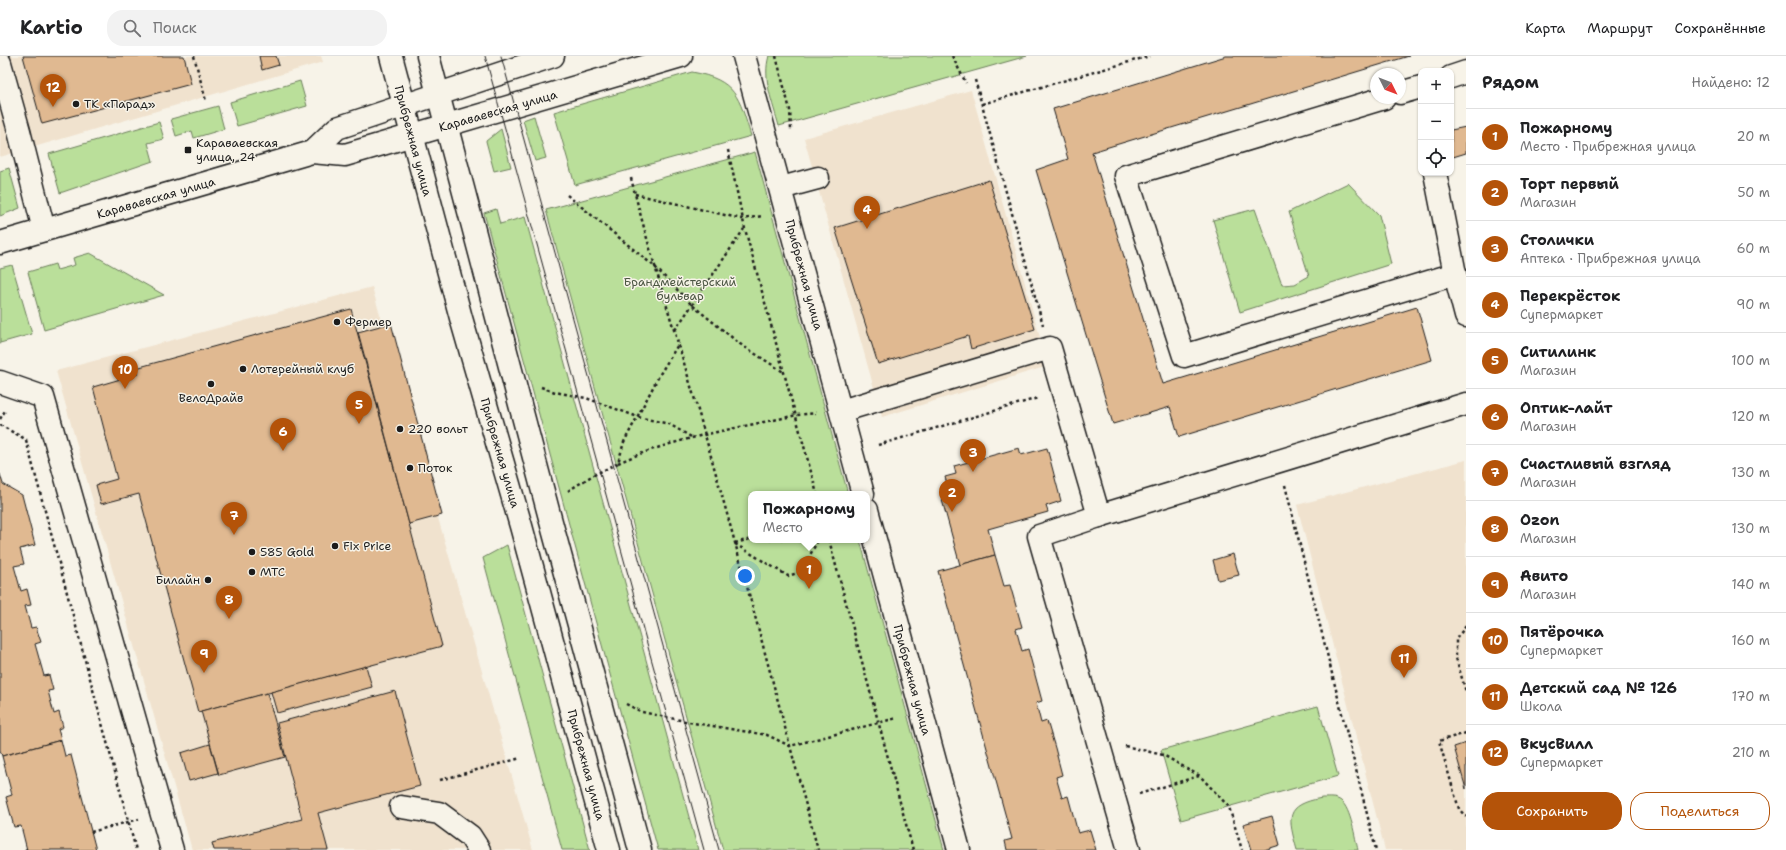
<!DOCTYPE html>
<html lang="ru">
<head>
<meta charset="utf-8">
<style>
  body { margin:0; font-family:"Shantell Sans",sans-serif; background:#f2f2f2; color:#202124 }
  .controls { position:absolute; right:12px; top:12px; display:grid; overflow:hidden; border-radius:8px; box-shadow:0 1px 3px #0004 }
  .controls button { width:36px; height:36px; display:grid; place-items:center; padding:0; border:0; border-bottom:1px solid #e0e0e0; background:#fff; color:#202124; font:20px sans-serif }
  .compass { position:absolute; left:1370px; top:12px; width:36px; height:36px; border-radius:50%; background:#fff; box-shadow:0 1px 3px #0004; rotate:132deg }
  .you { position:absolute; left:745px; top:520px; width:14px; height:14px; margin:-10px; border:3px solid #fff; border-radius:50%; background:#1a73e8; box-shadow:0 0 0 6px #1a73e833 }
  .badge { display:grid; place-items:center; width:26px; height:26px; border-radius:50%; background:#b45309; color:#fff; font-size:13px; font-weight:700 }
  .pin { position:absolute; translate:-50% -33px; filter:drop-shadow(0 1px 2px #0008) }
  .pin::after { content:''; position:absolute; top:21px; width:14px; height:12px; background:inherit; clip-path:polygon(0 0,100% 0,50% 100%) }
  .popup { position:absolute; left:748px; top:435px; width:122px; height:52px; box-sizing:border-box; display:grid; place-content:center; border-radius:8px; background:#fff; filter:drop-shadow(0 1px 3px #0005); font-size:13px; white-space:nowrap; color:#757577 }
  .popup b { font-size:15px; color:#202124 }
  .popup::after { content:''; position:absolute; left:50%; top:100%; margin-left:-8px; border:8px solid transparent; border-top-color:#fff }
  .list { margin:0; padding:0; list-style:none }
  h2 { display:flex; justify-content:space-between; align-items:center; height:52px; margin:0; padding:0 16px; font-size:17px }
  h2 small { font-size:13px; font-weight:400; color:#757577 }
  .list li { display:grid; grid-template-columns:26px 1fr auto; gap:12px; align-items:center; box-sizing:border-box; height:56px; padding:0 16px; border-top:1px solid #e0e0e0 }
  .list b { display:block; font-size:15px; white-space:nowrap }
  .list p { margin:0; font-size:13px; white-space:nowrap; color:#757577 }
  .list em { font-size:13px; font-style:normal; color:#757577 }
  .actions { display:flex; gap:8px; padding:12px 16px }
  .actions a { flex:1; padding:9px 0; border:1px solid #b45309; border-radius:16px; text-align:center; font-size:14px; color:#b45309 }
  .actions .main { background:#b45309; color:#fff }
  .icon { flex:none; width:22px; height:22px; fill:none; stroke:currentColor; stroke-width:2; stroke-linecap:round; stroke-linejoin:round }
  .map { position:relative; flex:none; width:1466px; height:794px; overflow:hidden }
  header { display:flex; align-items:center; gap:24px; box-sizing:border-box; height:56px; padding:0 20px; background:#fff; border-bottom:1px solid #e0e0e0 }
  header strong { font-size:19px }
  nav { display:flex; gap:22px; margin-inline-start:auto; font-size:14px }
  .search { width:280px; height:36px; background:#f2f2f2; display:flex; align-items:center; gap:10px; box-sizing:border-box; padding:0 14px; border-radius:16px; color:#757577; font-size:15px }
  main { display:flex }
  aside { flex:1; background:#fff }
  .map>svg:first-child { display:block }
</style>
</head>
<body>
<header>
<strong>Kartio</strong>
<div class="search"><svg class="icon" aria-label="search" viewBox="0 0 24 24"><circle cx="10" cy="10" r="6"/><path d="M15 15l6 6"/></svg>Поиск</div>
<nav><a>Карта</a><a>Маршрут</a><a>Сохранённые</a></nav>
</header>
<main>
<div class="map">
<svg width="1466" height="794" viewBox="0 0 1466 794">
  <rect width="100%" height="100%" fill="#f7f3e8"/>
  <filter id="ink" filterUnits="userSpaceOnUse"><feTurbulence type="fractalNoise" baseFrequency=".025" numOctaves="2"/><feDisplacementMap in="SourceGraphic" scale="8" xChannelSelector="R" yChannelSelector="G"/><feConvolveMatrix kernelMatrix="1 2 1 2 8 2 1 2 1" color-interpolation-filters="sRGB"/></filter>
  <g filter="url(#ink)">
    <g fill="#f0e2ce">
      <polygon points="0,0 321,0 323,6 0,101"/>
      <polygon points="971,34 1048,310 882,361 804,82"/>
      <polygon points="372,231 533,794 192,794 56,315"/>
      <polygon points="1466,404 1466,794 1385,794 1297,449"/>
    </g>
    <g fill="#badf9a" stroke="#6b7e5b">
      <path d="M769 0H1027L779 70C773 48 762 22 769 0Z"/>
      <path d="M692 16C736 24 739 41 751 80L575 129 554 56Z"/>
      <polygon points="300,25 307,50 237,70 230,46"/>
      <polygon points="218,50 224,73 194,82 192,75 176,80 171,63"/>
      <polygon points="534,60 546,102 535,105 523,64"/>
      <polygon points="159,66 164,83 148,87 153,105 60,137 49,98"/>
      <polygon points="501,73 511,111 494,115 486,85"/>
      <polygon points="755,96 848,438 751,438 751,484 860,484 944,794 723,794 546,154"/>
      <polygon points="9,112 20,152 0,160 0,115"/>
      <polygon points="1348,127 1379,159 1391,208 1240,256 1213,164 1255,153 1282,229 1295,228 1309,220 1289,156"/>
      <polygon points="496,153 500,168 525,161 698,794 658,794 484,157"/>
      <polygon points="90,197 164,239 44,274 28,216 55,208 57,214 75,209 73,202"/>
      <polygon points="12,209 32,278 0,287 0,212"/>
      <polygon points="507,489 590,794 562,794 483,502"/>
      <polygon points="1318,650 1338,720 1181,764 1161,694"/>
      <path d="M1322 742C1329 742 1336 741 1341 745 1351 753 1355 782 1358 794H1297C1288 762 1284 749 1322 742Z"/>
    </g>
    <g fill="#e0b991" stroke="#1c1c1c">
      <polygon points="23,0 184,0 191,28 42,68"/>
      <polygon points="259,0 276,0 279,9 262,14"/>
      <polygon points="1226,0 1409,0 1092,96 1163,328 1417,251 1432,304 1179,381 1170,351 1113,368 1036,114 1068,103 1053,53"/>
      <polygon points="1466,71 1466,97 1453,101 1451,91 1451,74"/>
      <polygon points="989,124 1035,273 971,293 968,280 878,308 835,172"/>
      <polygon points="351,253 442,590 198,656 139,438 101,448 96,429 117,423 93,331 138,318 136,312"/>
      <polygon points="391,267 442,459 409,468 358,276"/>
      <polygon points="1019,392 1021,399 1047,392 1061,445 1046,450 1048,456 988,473 995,499 960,509 942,444 951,442 945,421 956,418 954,410"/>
      <polygon points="0,418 3,428 22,439 35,489 20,493 24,508 14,510 21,535 27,533 31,549 25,550 31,572 36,571 41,586 35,588 44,620 49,619 53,634 48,635 54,658 59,656 63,671 58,673 61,684 2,700 0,694"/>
      <polygon points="1233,498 1239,519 1218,524 1213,504"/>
      <polygon points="995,499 1004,530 1010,529 1022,571 1016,573 1022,595 1028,593 1042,645 1036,647 1041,667 1047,665 1055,692 1062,719 1056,721 1062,742 1068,740 1078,777 1090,774 1096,794 1007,794 1005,785 1012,783 938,515"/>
      <polygon points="366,610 372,631 277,657 271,636"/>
      <polygon points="395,635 420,730 318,757 328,794 214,794 212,787 302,763 277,667"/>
      <polygon points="267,637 285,701 219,719 201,655"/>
      <polygon points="61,684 65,700 71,699 96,794 27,794 21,770 14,771 6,741 12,739 2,700"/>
      <polygon points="1466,687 1466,733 1454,691"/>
      <polygon points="210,688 218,717 189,725 181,697"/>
      <polygon points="1272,760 1280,789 1264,794 1251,794 1243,768"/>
    </g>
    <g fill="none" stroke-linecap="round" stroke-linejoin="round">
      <defs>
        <g id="minor">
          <polyline points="391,0 461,262 521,470 609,794"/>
          <polyline points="428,0 550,462 640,794"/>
          <polyline points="744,0 863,438"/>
          <polyline points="0,7 19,75 44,174"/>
          <polyline points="1451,21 1466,16"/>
          <polyline points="1400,37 1421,31"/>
          <polyline points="1384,42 1126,120 1184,300 1455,218 1466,260"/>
          <polyline points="312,96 337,72 553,0"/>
          <polyline points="1435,117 1455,218"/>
          <polyline points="781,132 818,122"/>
          <polyline points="0,187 312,96 345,99 681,0"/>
          <polyline points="0,326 43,341 172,794"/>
          <polyline points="841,355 1050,292 1099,460 1466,348"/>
          <polyline points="867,454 959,794"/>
          <polyline points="1099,460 1039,480 1129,794"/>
          <polyline points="401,751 439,757 470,780 479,794"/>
        </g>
      </defs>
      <use href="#minor" stroke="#1c1c1c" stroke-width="25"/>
      <g stroke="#1c1c1c" stroke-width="2.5" stroke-dasharray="3 3" stroke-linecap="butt">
        <polyline points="194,0 206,45"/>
        <polyline points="776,0 790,54 791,74"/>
        <polyline points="952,0 966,27"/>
        <polyline points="975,24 1043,269"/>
        <polyline points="982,48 1150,0"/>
        <polyline points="728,94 745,173 817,438"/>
        <path d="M631 122C650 199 675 275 697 351 739 498 778 646 818 794"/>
        <polyline points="635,138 742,163 763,160"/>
        <polyline points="567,139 655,211 692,249 740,288 785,317"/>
        <polyline points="675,274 744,173"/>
        <polyline points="541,331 555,336 586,342 638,361 669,368 693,382"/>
        <polyline points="0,363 6,353"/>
        <polyline points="0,369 27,384"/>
        <polyline points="26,384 136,794"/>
        <polyline points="878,389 1038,342"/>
        <path d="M618 407C673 382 738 372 797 359L816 357"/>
        <polyline points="1285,429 1376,794"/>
        <polyline points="568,435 590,421 618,407 624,386 660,318 679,287"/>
        <polyline points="829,484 913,794"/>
        <polyline points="735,487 751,483"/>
        <polyline points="735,488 788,520 801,516 818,484"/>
        <polyline points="1466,570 1456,583 1456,602 1466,636"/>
        <polyline points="626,648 642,656 694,667 767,679 790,690 897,662"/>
        <polyline points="1466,677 1439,685 1459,753 1466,761"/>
        <polyline points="1125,690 1163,699 1200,720 1229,751 1242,794"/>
        <polyline points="440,724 521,702"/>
        <polyline points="1139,738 1199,720"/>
        <polyline points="91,776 139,763"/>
        <polyline points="25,794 27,793"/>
      </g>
      <use href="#minor" stroke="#f7f3e8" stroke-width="22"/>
      <g stroke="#1c1c1c" stroke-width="1">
        <polyline points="485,0 704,794"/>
        <polyline points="501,0 719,794"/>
      </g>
    </g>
  </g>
  <g fill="#1c1c1c" stroke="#f7f3e8" stroke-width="1.5">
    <circle cx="76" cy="48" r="4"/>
    <rect x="184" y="90" width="8" height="8" rx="2"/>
    <circle cx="337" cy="266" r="4"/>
    <circle cx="243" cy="313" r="4"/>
    <circle cx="211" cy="328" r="4"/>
    <circle cx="400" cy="373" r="4"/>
    <circle cx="410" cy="412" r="4"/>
    <circle cx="335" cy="490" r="4"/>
    <circle cx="252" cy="496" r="4"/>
    <circle cx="252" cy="516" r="4"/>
    <circle cx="208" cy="524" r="4"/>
  </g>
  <g text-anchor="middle" stroke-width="3" stroke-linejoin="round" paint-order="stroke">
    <g font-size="12" fill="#1c1c1c" stroke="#f7f3e8" text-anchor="start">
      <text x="84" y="52">ТК «Парад»</text>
      <text x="196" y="91">Караваевская<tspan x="196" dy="14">улица, 24</tspan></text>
      <text x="345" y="270">Фермер</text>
      <text x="251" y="317">Лотерейный клуб</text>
      <text x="211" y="346" text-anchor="middle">ВелоДрайв</text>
      <text x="408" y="377">220 вольт</text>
      <text x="418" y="416">Поток</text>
      <text x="343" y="494">Fix Price</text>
      <text x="260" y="500">585 Gold</text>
      <text x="260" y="520">МТС</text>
      <text x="200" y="528" text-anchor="end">Билайн</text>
    </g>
    <g font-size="12" fill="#1c1c1c" stroke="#f7f3e8">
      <text transform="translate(498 55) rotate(-16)" y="4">Караваевская улица</text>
      <text transform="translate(413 85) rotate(75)" y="4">Прибрежная улица</text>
      <text transform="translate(156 142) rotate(-16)" y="4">Караваевская улица</text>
      <text transform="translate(804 219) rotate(75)" y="4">Прибрежная улица</text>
      <text transform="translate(500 397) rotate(74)" y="4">Прибрежная улица</text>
      <text transform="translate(912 624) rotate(75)" y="4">Прибрежная улица</text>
      <text transform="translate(586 709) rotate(75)" y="4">Прибрежная улица</text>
    </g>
    <g font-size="12" fill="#4b5642" stroke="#f7f3e8">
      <text x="680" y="230">Брандмейстерский<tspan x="680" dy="14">бульвар</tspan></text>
    </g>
  </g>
</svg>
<div class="controls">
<button>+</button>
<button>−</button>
<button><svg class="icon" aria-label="locate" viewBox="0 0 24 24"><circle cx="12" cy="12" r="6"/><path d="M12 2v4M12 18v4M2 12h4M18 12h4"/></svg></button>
</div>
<svg class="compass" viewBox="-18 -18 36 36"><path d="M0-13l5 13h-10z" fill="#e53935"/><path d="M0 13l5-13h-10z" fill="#757577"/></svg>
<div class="you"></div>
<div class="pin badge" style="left:809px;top:533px">1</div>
<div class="popup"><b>Пожарному</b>Место</div>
<div class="pin badge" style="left:952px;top:456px">2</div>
<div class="pin badge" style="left:973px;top:416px">3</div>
<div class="pin badge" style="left:867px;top:173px">4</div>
<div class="pin badge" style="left:359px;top:368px">5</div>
<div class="pin badge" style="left:283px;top:395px">6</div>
<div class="pin badge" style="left:234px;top:479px">7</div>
<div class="pin badge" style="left:229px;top:563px">8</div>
<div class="pin badge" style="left:204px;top:617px">9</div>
<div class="pin badge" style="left:125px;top:333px">10</div>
<div class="pin badge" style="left:1404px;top:622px">11</div>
<div class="pin badge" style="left:53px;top:51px">12</div>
</div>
<aside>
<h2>Рядом<small>Найдено: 12</small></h2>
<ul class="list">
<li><span class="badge">1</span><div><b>Пожарному</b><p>Место · Прибрежная улица</p></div><em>20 m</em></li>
<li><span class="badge">2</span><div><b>Торт первый</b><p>Магазин</p></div><em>50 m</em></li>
<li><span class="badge">3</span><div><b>Столички</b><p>Аптека · Прибрежная улица</p></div><em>60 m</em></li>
<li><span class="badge">4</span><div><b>Перекрёсток</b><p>Супермаркет</p></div><em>90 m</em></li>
<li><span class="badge">5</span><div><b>Ситилинк</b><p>Магазин</p></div><em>100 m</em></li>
<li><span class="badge">6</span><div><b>Оптик-лайт</b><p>Магазин</p></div><em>120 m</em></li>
<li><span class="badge">7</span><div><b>Счастливый взгляд</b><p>Магазин</p></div><em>130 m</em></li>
<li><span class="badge">8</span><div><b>Ozon</b><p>Магазин</p></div><em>130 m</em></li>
<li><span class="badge">9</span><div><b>Авито</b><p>Магазин</p></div><em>140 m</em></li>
<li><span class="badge">10</span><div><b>Пятёрочка</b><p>Супермаркет</p></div><em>160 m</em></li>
<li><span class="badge">11</span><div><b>Детский сад № 126</b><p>Школа</p></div><em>170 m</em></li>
<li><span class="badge">12</span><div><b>ВкусВилл</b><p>Супермаркет</p></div><em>210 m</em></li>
</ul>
<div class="actions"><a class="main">Сохранить</a><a>Поделиться</a></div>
</aside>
</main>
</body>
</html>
